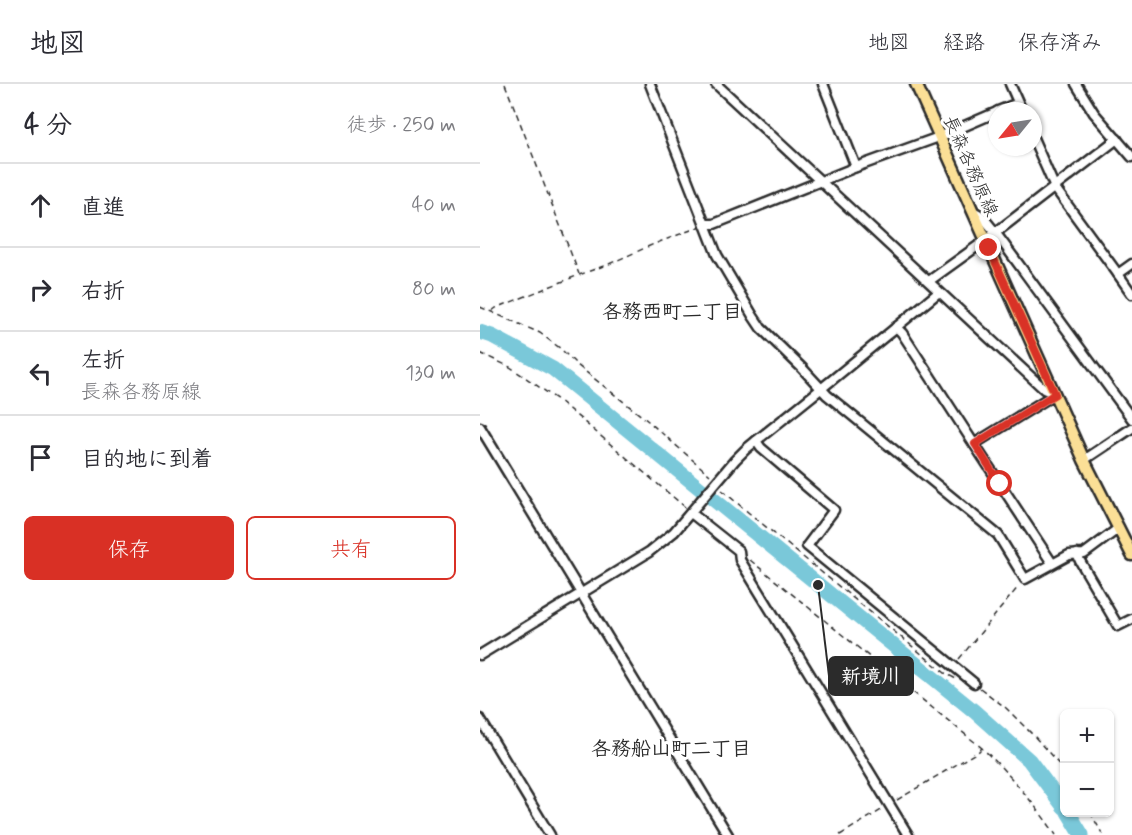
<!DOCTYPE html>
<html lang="ja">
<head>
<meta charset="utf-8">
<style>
  body { margin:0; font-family:Mynerve,"Klee One",sans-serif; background:#f2f2f3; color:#2b2b33 }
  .controls { position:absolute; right:18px; bottom:18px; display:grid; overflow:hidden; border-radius:9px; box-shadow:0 2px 4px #0004 }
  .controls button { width:54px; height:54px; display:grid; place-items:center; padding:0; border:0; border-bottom:2px solid #e1e1e2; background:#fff; color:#2b2b33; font:30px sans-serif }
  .compass { position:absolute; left:508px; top:18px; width:54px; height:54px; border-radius:50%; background:#fff; box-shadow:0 2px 4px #0004; rotate:240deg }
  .stop { position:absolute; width:18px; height:18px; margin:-14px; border:4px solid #d93025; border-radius:50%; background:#fff }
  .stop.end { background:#d93025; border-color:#fff; box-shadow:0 2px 6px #0008 }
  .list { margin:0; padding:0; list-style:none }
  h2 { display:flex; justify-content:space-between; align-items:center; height:78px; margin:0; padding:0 24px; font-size:26px }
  h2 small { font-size:20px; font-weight:400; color:#7c7c81 }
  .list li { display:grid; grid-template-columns:39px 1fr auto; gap:18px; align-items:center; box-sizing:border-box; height:84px; padding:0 24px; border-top:2px solid #e1e1e2 }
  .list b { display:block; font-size:22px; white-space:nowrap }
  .list p { margin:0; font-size:20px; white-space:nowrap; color:#7c7c81 }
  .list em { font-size:20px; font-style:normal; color:#7c7c81 }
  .actions { display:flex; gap:12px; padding:18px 24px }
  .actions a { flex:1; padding:14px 0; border:2px solid #d93025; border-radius:9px; text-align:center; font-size:21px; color:#d93025 }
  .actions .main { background:#d93025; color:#fff }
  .icon { flex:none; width:33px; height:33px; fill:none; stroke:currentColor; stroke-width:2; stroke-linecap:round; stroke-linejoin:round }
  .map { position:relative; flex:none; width:652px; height:751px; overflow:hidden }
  header { display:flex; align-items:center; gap:36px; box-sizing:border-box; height:84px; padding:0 30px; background:#fff; border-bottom:2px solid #e1e1e2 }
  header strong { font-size:28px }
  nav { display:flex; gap:33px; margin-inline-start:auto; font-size:21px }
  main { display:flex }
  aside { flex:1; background:#fff }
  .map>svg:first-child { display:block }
</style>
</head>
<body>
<header>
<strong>地図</strong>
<nav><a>地図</a><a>経路</a><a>保存済み</a></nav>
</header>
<main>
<aside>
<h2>4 分<small>徒歩 · 250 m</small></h2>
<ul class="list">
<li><svg class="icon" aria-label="ahead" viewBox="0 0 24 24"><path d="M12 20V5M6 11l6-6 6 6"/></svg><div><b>直進</b></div><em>40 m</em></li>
<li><svg class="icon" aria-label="right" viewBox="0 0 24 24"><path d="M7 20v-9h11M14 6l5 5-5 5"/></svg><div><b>右折</b></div><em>80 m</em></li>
<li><svg class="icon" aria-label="left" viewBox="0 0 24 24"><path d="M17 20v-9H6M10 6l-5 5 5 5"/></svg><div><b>左折</b><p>長森各務原線</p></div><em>130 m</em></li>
<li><svg class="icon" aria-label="arrive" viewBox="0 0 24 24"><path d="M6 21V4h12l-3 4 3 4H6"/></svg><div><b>目的地に到着</b></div></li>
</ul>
<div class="actions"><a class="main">保存</a><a>共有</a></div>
</aside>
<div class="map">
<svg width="652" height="751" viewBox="0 0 652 751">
  <rect width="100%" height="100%" fill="#fff"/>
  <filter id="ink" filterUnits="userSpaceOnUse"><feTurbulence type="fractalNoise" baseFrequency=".0167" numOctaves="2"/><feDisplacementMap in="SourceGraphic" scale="12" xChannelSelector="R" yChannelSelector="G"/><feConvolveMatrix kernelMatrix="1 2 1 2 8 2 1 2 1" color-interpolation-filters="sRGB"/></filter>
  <g filter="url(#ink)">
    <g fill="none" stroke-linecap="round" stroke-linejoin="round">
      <g stroke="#7ac8d9" stroke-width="15">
        <polyline points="0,248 12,252 73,285 494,627 549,676 584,723"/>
        <polyline points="588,728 602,751"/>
      </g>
      <defs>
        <g id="minor">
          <polyline points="170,0 237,171 273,232 281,244 322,284 347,311 518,451 545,495 589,471 604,470 639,444"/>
          <polyline points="236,0 564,305 575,310"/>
          <polyline points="343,0 376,83"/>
          <polyline points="530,0 542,27"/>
          <polyline points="596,0 614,29 652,73"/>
          <polyline points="518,27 538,19"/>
          <polyline points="553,54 575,104 638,190 652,180"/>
          <polyline points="493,127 502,132 515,148 652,335"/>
          <polyline points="225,140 234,140 376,83 459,53 517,28"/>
          <polyline points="638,190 652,210"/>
          <polyline points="449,197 506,156 637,55"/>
          <polyline points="416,243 422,249 494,360 575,310"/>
          <polyline points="0,343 248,751"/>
          <polyline points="276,357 281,364 354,426 327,462 494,599"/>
          <polyline points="494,360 572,479"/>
          <polyline points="604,376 652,344"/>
          <polyline points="211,429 259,467 260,476 428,751"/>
          <polyline points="597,470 600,477 638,542 652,535"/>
          <polyline points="0,571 169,468 194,448 255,376 266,365 352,296 459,208"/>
          <polyline points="0,635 70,751"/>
        </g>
        <polyline id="major" points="436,0 604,376 652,471"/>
      </defs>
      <use href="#minor" stroke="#2b2b2b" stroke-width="13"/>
      <use href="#major" stroke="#2b2b2b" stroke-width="15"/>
      <g stroke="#2b2b2b" stroke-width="1.5" stroke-dasharray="6 4.5" stroke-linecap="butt">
        <polyline points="25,0 99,190"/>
        <polyline points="0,223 60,249 81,265 97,281 168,337 230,391"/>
        <polyline points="12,227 16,224 99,191 129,180 174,160 219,143"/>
        <polyline points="0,269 30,283 78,316 205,423"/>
        <polyline points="242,406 269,429 465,589 476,595"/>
        <path d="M270 476 502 664C530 691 554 719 576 751"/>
        <polyline points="479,575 539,502"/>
        <polyline points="500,604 526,624 554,652 584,686"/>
        <polyline points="417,716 499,667 502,664"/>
        <polyline points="610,728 623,751"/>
        <polyline points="360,751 403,725"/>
      </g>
      <use href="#minor" stroke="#fff" stroke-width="8"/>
      <use href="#major" stroke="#fbdf96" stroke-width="10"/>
    </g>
  </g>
  <g fill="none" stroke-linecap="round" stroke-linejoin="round" filter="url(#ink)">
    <polyline stroke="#d93025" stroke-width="8" points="509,164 575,310 495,360 520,400"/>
  </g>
  <g text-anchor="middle" stroke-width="6" stroke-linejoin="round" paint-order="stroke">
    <g font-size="18" fill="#2b2b2b" stroke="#fff">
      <text transform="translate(491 82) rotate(66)" y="6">長森各務原線</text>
    </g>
    <g font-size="20" font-weight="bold" fill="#2b2b2b" stroke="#fff">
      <text x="192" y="234">各務西町二丁目</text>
      <text x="191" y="671">各務船山町二丁目</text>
    </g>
  </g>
  <path fill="none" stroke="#2b2b2b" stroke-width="2" d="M338 501L349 592"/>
  <circle fill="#2b2b2b" stroke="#fff" stroke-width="2" cx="338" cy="501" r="6"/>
  <rect fill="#2b2b2b" stroke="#2b2b2b" stroke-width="2" x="349" y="573" width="84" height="38" rx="6"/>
  <g font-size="20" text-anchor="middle" font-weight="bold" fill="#fff">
    <text x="391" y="599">新境川</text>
  </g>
</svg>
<div class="controls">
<button>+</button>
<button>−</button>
</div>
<svg class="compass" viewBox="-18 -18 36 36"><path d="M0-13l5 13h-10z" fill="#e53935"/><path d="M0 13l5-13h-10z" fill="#7c7c81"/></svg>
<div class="stop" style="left:520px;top:400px"></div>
<div class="stop end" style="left:509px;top:164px"></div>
</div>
</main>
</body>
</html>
